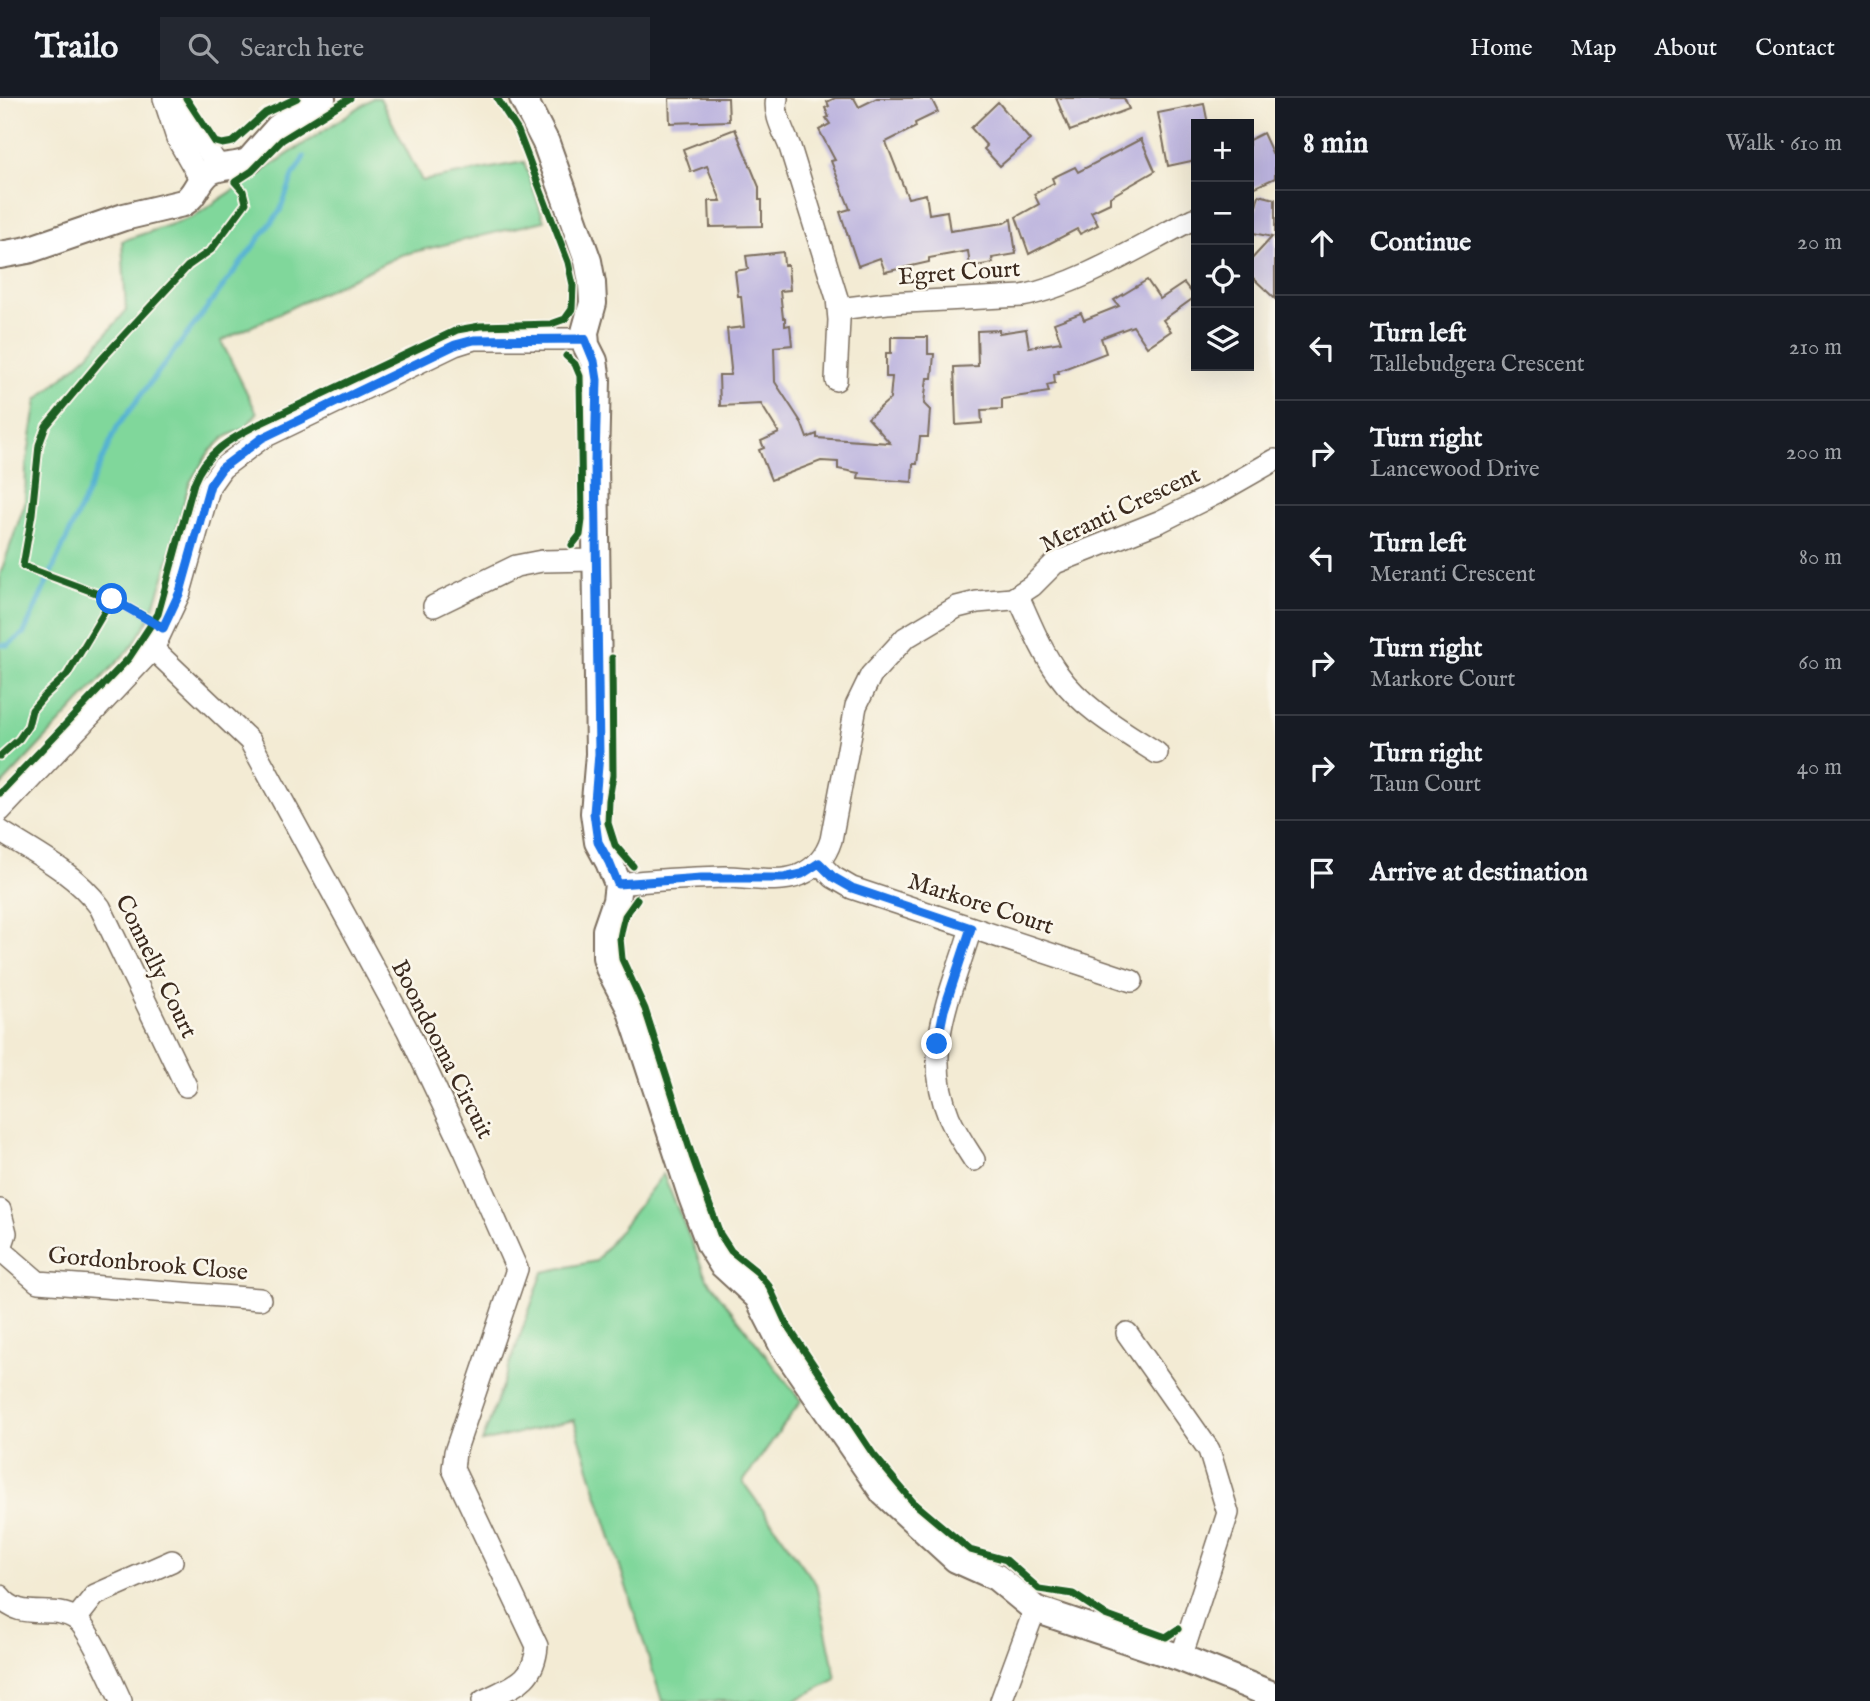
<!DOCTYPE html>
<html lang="en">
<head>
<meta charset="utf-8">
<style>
  body { margin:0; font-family:"IM FELL English",serif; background:#242831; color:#f1f3f6 }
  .controls { position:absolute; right:21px; top:21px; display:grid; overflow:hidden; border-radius:0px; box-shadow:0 7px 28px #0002 }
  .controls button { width:63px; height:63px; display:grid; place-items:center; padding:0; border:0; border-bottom:2px solid #363941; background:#171b24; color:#f1f3f6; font:35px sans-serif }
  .stop { position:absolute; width:21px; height:21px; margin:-16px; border:5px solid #1a73e8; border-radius:50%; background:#fff }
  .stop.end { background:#1a73e8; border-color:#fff; box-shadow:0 2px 7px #0008 }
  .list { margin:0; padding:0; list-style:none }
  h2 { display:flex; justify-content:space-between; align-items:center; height:91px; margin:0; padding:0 28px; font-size:30px }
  h2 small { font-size:23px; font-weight:400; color:#9ea1a6 }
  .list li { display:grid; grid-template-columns:46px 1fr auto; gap:21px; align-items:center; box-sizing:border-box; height:105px; padding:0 28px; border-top:2px solid #363941 }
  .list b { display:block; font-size:26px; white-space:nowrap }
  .list p { margin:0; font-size:23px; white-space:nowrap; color:#9ea1a6 }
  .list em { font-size:23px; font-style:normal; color:#9ea1a6 }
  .icon { flex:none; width:38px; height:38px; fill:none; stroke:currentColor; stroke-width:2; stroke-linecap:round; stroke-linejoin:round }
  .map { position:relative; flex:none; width:1275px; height:1603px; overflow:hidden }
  header { display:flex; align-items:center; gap:42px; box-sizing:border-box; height:98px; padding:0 35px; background:#171b24; border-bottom:2px solid #363941 }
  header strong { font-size:33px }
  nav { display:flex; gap:38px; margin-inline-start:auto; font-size:24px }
  .search { width:490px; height:63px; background:#242831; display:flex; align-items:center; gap:18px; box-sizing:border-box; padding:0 24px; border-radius:0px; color:#9ea1a6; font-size:26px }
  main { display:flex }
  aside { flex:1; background:#171b24 }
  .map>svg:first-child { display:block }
</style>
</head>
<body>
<header>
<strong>Trailo</strong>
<div class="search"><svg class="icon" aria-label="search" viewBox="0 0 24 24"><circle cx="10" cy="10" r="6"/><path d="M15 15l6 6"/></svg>Search here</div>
<nav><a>Home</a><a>Map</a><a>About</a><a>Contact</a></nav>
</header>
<main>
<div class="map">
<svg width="1275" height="1603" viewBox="0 0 1275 1603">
  <rect width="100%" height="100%" fill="#fbf7ec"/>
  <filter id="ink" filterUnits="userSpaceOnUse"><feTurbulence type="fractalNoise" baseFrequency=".0143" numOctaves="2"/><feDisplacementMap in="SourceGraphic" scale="14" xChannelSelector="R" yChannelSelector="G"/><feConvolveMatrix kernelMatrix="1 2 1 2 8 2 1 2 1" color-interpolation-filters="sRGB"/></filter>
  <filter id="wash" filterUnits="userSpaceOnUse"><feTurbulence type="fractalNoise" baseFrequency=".00686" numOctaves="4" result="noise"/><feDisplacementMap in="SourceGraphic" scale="28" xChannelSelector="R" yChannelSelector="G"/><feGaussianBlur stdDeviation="1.57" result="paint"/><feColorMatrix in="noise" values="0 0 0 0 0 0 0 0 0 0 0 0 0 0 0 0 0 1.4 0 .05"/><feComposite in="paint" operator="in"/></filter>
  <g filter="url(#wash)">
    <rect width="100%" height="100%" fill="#f3ebd4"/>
    <g fill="#80d79b" stroke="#5e805c" stroke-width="2">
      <polygon points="373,0 380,0 422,83 524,64 544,123 401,157 221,243 257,315 245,330 225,339 209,354 189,386 164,479 151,517 133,547 0,689 0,477 25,405 26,369 37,302 88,257 126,213 122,143 193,119"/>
      <polygon points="663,1076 707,1181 801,1303 743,1384 816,1486 836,1581 794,1603 662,1603 574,1322 482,1344 543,1174 596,1163"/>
    </g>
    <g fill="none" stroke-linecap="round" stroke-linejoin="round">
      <polyline stroke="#54b2d2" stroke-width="5" points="0,547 8,547 24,535 117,329 280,113 293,78 304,59"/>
    </g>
    <g id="blocks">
      <g fill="#bbb3de">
        <polygon points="669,0 728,0 729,23 670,25"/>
        <polygon points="835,0 854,0 859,9 877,0 931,0 938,14 915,25 916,29 886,44 908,100 926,96 929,116 947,113 950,133 1004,125 1011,121 1016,156 992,160 993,165 970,169 968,153 929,160 929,164 885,174 880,160 858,168 840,114 850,111 831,63 835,62 819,32 830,26 826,20 829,19 825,10 829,8 827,4"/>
        <polygon points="1056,0 1124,0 1129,11 1070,33"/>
        <polygon points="998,4 1030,42 1000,68 984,51 987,48 971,30"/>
        <polygon points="1204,6 1208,26 1196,26 1196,62 1168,68 1158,15"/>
        <polygon points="735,31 759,89 759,102 762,102 762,128 710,129 709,103 721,103 707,68 691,74 683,51"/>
        <polygon points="1263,35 1275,61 1275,80 1249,92 1249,42"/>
        <polygon points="1141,41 1155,73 1110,99 1110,105 1091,114 1098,127 1080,136 1077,131 1029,156 1016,119 1039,106 1034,96 1054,85 1052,80 1075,69 1078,74"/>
        <polygon points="1259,97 1275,101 1275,201 1249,176 1249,164 1272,139 1249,134"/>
        <polygon points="783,154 784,167 788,167 790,192 780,193 783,220 785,220 785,228 790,227 792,247 774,249 775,284 801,324 807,340 817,336 817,340 890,345 868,320 890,301 892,279 886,279 886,255 891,255 891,239 928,239 928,256 934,256 932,280 927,280 924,306 930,312 928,339 920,339 917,366 913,366 912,384 858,380 859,375 838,371 838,364 821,363 771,382 759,352 764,350 761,343 779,335 761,306 720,308 719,277 730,277 731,271 727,231 744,229 741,198 738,198 735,173 748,171 746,158"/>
        <polygon points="1147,182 1160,201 1184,185 1195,199 1163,222 1171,233 1147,249 1133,228 1101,240 1106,255 1058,273 1059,275 1054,276 1055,285 1047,287 1049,294 1002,301 1002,311 981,312 982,325 956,327 954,269 978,268 977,233 999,232 999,235 1026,231 1029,249 1061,244 1054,225 1081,215 1084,222 1119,208 1114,202"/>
      </g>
    </g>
  </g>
  <g filter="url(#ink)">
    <use href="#blocks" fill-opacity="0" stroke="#7b6e5e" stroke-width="2"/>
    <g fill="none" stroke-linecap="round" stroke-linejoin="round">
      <defs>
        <g id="minor">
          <polyline points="164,0 177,40 201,82"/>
          <polyline points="172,0 219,69"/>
          <path d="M777 0C773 15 784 34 790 49L837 200 839 222 836 282"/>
          <path d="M839 211 887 205 1022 198C1079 187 1140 148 1193 121"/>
          <path d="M1018 498C1030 524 1041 553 1058 576 1082 610 1123 633 1157 655"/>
          <polyline points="434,508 516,468 542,463 596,462"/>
          <path d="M153 551 250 643 408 933 465 1053 517 1171 455 1354 453 1371 537 1548C534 1585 512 1588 483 1603"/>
          <polyline points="0,713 153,551 180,494 210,387 222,370 262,340 455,247 474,241 585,241"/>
          <path d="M0 733C35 755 75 775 100 809L186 988"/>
          <polyline points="819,765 833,779 852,790 1132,883"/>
          <path d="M618 786C653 782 689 780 725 779 748 779 778 786 800 777 816 770 826 758 831 742L856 608 871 577 905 540 957 509 977 504 1012 501 1032 488 1055 465 1161 423 1219 394 1275 362"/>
          <path d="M971 830C952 895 921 951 949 1019 956 1035 965 1048 974 1062"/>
          <polyline points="0,1112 6,1135 0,1153"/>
          <polyline points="1,1152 38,1184 260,1201"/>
          <polyline points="1127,1235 1209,1352 1228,1415 1181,1560"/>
          <path d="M0 1498C20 1525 53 1505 76 1521 89 1530 113 1586 121 1603"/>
          <polyline points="76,1521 95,1497 172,1463"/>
          <polyline points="1001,1603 1035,1511"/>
        </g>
        <g id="tertiary">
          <polyline points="523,0 546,45 588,163 592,185 593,205 585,234 586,247 594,263 597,282 595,363 599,656 594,715 598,744 609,764 618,786 616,803 606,832 606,859 609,870 630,910 692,1099 710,1147 722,1166 758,1199 784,1250 884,1395 956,1461 996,1479 1035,1511 1181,1560 1275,1598"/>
          <path d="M0 157 28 152 124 119 183 105C196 98 197 83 209 74 221 66 236 70 249 63L278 30 322 0"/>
        </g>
      </defs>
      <use href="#minor" stroke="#7b6e5e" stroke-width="24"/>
      <use href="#tertiary" stroke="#7b6e5e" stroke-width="30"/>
      <use href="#minor" stroke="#fff" stroke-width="21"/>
      <use href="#tertiary" stroke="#fff" stroke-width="26"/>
      <defs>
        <g id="cycleway">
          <polyline points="186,0 215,44 222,46 233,44 265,15 297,0"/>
          <polyline points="566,258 575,266 580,278 582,422 580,437 572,447"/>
          <polyline points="163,529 112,501 23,468 32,416 39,347 46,328 101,262 188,168 211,152 246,105 243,93 235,84 252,73 282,42 350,0"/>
          <polyline points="612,560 613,677 609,702 608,725 615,747 633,768"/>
          <polyline points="0,658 19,641 28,628 32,612 44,598 67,577 112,501"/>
          <path d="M0 695 129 560 158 516 194 385C206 354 230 341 259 326L457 232 480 228 551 226 565 221 572 211 573 187 568 164 518 33 497 0"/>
          <polyline points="637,801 625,818 622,830 620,840 622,861 645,911 692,1058 720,1136 731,1153 757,1174 769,1188 787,1227 873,1356 913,1404 970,1452 1006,1462 1039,1491 1073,1496 1105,1517 1166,1539 1178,1531"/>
        </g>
      </defs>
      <use href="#cycleway" stroke="#fbf7ec" stroke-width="11"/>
      <use href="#cycleway" stroke="#1b5e20" stroke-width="7"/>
    </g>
  </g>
  <g fill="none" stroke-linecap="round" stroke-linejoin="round" filter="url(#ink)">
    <polyline stroke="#1a73e8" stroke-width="9" points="112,501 163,530 180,494 210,387 222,370 262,340 455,247 474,242 585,241 594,263 597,282 595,363 599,656 594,715 598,744 609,764 618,786 701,780 784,780 802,776 819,765 833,779 852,790 971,830 944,912 937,946"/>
  </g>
  <g text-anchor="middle" stroke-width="5" stroke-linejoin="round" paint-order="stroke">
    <g font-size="24" fill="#3b2a1e" stroke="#fbf7ec">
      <text transform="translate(959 174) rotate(-4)" y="8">Egret Court</text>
      <text transform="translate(1120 411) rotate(-25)" y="8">Meranti Crescent</text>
      <text transform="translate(981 805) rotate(18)" y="8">Markore Court</text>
      <text transform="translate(157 868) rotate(64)" y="8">Connelly Court</text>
      <text transform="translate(443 951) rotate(63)" y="8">Boondooma Circuit</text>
      <text transform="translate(148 1165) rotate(5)" y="8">Gordonbrook Close</text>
    </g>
  </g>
</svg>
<div class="controls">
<button>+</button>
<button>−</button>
<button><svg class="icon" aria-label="locate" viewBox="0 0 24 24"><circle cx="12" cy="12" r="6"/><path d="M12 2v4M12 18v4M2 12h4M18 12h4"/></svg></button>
<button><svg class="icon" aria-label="layers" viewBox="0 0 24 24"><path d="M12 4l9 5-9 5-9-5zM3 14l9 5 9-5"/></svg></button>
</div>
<div class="stop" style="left:112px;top:501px"></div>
<div class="stop end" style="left:937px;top:946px"></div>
</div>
<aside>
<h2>8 min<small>Walk · 610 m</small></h2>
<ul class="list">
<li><svg class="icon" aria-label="ahead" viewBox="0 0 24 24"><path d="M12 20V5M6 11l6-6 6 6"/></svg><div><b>Continue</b></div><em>20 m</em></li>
<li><svg class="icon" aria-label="left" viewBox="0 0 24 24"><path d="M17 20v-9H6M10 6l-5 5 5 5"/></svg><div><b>Turn left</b><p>Tallebudgera Crescent</p></div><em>210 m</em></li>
<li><svg class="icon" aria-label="right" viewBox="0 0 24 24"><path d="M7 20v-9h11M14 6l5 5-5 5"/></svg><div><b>Turn right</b><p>Lancewood Drive</p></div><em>200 m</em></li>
<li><svg class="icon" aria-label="left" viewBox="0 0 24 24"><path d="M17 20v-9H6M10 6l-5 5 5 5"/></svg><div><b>Turn left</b><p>Meranti Crescent</p></div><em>80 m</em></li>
<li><svg class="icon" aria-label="right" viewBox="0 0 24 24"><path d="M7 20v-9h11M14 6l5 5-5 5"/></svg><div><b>Turn right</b><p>Markore Court</p></div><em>60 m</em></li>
<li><svg class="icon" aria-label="right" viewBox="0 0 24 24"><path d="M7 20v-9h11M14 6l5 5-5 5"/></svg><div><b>Turn right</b><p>Taun Court</p></div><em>40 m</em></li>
<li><svg class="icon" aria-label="arrive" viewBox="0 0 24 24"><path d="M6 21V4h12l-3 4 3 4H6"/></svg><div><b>Arrive at destination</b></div></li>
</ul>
</aside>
</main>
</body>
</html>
